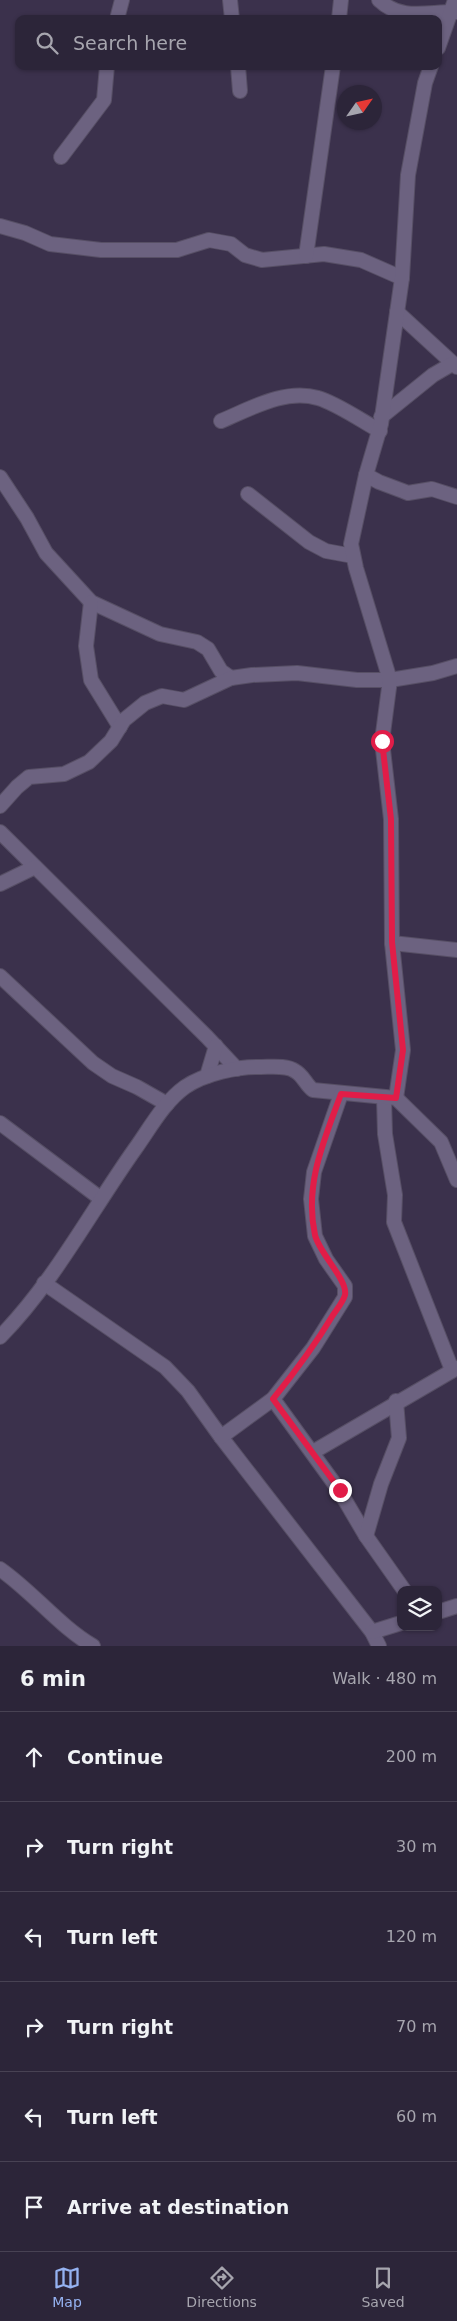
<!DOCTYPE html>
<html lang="en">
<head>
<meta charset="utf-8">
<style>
  body { margin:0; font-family:"DejaVu Sans",sans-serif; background:#342d41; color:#f1f3f6 }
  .controls { position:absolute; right:15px; bottom:15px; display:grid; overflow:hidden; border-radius:10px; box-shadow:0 1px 4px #0004 }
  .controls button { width:45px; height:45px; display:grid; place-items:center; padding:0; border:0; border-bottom:1px solid #484253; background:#2c2539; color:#f1f3f6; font:25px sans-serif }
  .compass { position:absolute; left:337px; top:85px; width:45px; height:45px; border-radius:50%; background:#2c2539; box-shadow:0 1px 4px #0004; rotate:56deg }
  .stop { position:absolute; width:15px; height:15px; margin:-11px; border:4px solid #e11d48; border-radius:50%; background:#fff }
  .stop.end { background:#e11d48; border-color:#fff; box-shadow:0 1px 5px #0008 }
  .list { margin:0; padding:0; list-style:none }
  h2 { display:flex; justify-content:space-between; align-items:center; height:65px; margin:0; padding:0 20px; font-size:21px }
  h2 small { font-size:16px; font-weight:400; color:#a6a5ae }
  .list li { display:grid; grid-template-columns:32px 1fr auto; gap:15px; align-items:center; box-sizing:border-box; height:90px; padding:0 20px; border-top:1px solid #484253 }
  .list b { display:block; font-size:19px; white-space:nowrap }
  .list em { font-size:16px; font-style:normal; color:#a6a5ae }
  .icon { flex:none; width:28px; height:28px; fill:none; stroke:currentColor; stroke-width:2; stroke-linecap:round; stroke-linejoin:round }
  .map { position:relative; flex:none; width:457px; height:1646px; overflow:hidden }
  .search { position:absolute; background:#2c2539; box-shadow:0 1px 4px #0004; left:15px; right:15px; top:15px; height:55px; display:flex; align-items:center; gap:12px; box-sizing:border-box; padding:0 18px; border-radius:10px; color:#a6a5ae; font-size:19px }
  .sheet { height:605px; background:#2c2539 }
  nav { display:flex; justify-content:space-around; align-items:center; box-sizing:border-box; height:70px; border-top:1px solid #484253; background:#2c2539; font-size:14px; color:#a6a5ae }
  nav a { display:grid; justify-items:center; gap:2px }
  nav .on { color:#95b2f1 }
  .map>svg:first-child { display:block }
</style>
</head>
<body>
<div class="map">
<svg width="457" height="1646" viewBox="0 0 457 1646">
  <rect width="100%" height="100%" fill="#3b314c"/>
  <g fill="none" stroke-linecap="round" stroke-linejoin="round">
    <defs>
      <g id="minor">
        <polyline points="230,0 232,19"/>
        <path d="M379 0C402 22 429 11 457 12"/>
        <polyline points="117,19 122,0"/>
        <polyline points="339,19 341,0"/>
        <polyline points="438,48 455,0"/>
        <polyline points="238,66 240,91"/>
        <polyline points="61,157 104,100 107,66"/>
        <polyline points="0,226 25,233 50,244 101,250 177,250 209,240 231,244 245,255 262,260 324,254 361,260 402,278"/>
        <polyline points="306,256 333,66"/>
        <polyline points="397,312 457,367"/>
        <polyline points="381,417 433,375 452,364"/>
        <path d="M221 421C250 409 285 388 318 398 336 403 362 421 380 431"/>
        <polyline points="366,475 379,482 403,491 408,493 432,489 457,497"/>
        <polyline points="0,477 27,518 46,553 91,602 160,634 197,642 208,649 221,671 231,678"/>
        <polyline points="248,494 309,542 326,551 353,556"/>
        <polyline points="91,602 86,646 91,680 120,727"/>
        <polyline points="0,806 17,787 29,777 64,774 89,762 111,741 124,720 145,703 162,696 184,700 231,678 252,675 297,673 357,680 390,680 433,673 457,666"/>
        <polyline points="0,832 207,1037 237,1069"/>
        <polyline points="0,884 35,867"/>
        <polyline points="392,943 457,950"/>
        <polyline points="0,976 93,1063 112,1076 137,1087 167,1104"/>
        <polyline points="207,1076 216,1046"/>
        <polyline points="384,1098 385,1134 395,1195 394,1222 452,1370"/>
        <polyline points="396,1098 403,1050 392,943 391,819 382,741 390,680 356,568 351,544 366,475 381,424 402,278 408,175 425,83 431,66"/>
        <polyline points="0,1123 100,1198"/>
        <polyline points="44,1283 165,1367 188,1391 221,1437 372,1632 379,1646"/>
        <path d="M0 1337C54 1282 91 1211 135 1149 150 1128 164 1102 185 1087 204 1074 238 1066 261 1067 271 1067 287 1065 295 1071 303 1075 306 1085 313 1090L396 1098 441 1142 457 1180"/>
        <polyline points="273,1399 339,1490 366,1536 404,1590"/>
        <polyline points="221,1437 273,1399 313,1348 345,1297 345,1286 326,1259 315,1236 311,1199 314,1172 341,1094"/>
        <polyline points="313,1452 457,1368"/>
        <polyline points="366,1536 381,1484 399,1438 396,1401"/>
        <path d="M0 1569C33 1592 59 1626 93 1646"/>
        <polyline points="438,1612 457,1606"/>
        <polyline points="372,1632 401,1623"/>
      </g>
    </defs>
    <use href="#minor" stroke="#574f65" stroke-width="16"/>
    <use href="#minor" stroke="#6c6280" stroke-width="14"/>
  </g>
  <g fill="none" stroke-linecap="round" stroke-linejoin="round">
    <path stroke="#e11d48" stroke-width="6" d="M340 1490 273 1399C295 1372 315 1345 333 1315 337 1309 343 1302 345 1295 348 1280 319 1253 315 1235 304 1185 324 1140 341 1094L396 1098 403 1050 392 942 391 819 382 741"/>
  </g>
</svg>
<div class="controls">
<button><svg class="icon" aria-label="layers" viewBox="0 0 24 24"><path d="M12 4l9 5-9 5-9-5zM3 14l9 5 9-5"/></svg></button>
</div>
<svg class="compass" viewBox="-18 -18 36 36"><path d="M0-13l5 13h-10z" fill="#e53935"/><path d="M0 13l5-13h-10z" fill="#a6a5ae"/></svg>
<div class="stop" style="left:382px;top:741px"></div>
<div class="stop end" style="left:340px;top:1490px"></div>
<div class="search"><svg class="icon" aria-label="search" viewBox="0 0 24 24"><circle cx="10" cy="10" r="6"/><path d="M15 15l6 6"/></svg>Search here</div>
</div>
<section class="sheet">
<h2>6 min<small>Walk · 480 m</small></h2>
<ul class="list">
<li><svg class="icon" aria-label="ahead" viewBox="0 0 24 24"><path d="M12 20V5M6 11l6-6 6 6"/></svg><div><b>Continue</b></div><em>200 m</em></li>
<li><svg class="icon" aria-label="right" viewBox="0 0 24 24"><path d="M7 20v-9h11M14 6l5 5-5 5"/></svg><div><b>Turn right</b></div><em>30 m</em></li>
<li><svg class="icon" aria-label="left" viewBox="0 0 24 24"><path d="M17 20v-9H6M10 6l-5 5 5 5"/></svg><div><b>Turn left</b></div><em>120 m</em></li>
<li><svg class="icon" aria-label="right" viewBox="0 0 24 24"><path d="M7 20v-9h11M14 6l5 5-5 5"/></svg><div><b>Turn right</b></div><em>70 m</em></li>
<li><svg class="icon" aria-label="left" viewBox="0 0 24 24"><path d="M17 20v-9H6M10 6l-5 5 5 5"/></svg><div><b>Turn left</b></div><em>60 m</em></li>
<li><svg class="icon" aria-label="arrive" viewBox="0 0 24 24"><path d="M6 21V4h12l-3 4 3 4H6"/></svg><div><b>Arrive at destination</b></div></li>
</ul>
</section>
<nav>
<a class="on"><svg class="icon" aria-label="map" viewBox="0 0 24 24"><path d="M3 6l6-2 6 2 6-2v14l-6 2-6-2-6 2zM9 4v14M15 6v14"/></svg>Map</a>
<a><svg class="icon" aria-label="directions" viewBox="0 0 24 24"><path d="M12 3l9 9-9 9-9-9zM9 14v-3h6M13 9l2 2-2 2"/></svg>Directions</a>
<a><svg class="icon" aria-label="saved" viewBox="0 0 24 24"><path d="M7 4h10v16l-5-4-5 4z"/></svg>Saved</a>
</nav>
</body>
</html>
